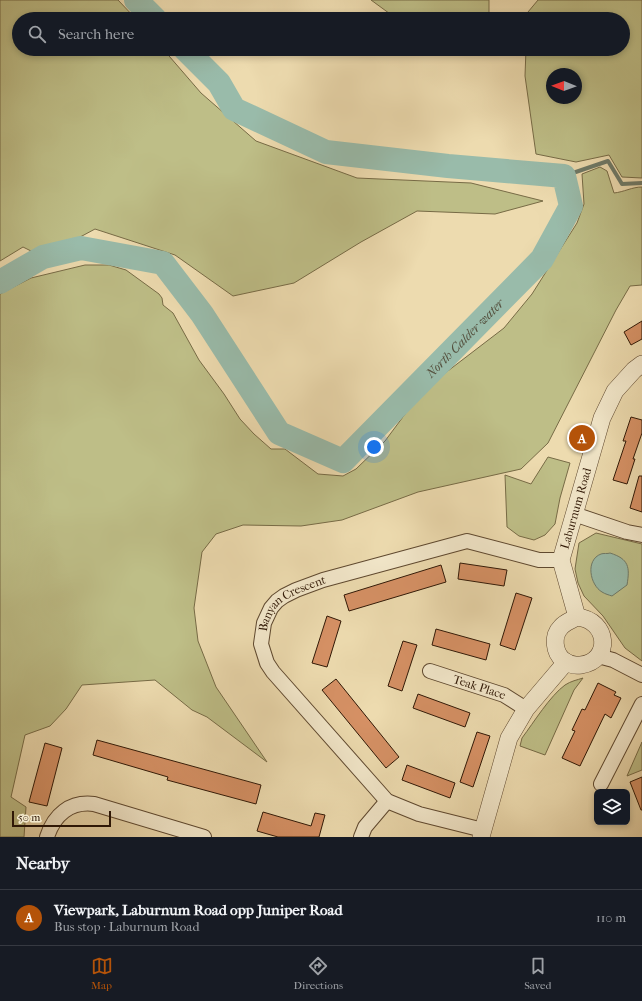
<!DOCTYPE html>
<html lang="en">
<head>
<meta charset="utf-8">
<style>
  body { margin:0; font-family:"IM FELL French Canon",serif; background:#20242c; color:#f1f3f6 }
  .controls { position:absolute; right:12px; bottom:12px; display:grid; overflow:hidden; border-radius:6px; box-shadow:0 2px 6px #0003 }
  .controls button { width:36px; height:36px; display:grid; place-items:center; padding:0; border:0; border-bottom:1px solid #363941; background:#171b24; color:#f1f3f6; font:20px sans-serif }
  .compass { position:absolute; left:546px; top:68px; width:36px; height:36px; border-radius:50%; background:#171b24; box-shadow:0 2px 6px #0003; rotate:271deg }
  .scale { position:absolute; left:12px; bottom:10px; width:99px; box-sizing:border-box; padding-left:4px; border:2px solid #301806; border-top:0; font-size:11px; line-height:14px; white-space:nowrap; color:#301806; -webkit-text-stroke:3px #f3e8cb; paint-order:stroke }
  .you { position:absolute; left:374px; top:447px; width:14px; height:14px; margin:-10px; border:3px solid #fff; border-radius:50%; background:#1a73e8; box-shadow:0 0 0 6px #1a73e833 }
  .badge { display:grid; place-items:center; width:26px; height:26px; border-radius:50%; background:#b45309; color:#fff; font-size:13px; font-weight:700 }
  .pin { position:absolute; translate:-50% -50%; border:2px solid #fff; box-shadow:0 1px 4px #0006 }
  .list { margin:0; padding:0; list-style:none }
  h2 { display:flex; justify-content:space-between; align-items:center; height:52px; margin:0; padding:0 16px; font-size:17px }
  h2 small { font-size:13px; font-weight:400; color:#9ea1a6 }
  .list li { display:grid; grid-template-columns:26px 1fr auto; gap:12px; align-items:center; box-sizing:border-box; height:56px; padding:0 16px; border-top:1px solid #363941 }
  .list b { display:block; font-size:15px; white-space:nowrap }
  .list p { margin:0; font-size:13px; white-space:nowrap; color:#9ea1a6 }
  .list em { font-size:13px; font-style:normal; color:#9ea1a6 }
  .icon { flex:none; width:22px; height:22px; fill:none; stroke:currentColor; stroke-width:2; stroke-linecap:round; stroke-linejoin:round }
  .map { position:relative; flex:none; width:642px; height:837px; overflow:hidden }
  .search { position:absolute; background:#171b24; box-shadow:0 2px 6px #0003; left:12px; right:12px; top:12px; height:44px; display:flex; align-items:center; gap:10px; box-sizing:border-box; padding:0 14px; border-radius:22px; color:#9ea1a6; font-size:15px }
  .sheet { height:108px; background:#171b24 }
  nav { display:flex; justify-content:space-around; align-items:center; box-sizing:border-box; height:56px; border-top:1px solid #363941; background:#171b24; font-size:11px; color:#9ea1a6 }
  nav a { display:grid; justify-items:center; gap:2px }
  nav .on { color:#b45309 }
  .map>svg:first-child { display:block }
</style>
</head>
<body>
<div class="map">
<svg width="642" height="837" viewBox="0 0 642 837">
  <rect width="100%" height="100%" fill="#eddbaf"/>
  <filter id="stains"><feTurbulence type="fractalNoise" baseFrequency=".005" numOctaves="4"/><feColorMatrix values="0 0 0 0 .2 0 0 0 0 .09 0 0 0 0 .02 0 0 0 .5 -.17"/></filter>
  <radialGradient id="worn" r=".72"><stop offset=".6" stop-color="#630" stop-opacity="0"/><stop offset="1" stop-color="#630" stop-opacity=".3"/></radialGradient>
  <g fill="#bebe87" stroke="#776b46" fill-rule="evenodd">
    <polygon points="0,0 118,0 136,19 19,19 19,49 163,49 201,93 256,141 357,178 471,183 543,201 495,214 417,211 361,242 294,283 233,296 175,255 95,229 43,257 23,247 0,261"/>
    <polygon points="371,0 489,0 489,19 397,19"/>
    <path d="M538 0H642V178L622 177 609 155 576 162 536 154 525 76 526 49H623V19H528V12ZM552 74H576V98H552Z"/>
    <path d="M600 167 607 171 614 193C624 192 632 187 642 187V285L630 286 616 310 548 443 521 469 418 492 342 520 301 526 243 525 216 534 202 552 194 608 198 641 216 687 267 762 207 717 192 710 155 680 82 685 66 709 50 726 25 735 11 797 26 807 24 837H0V294L31 278 85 265H109L126 270 159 294 162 298 163 305 173 313 199 360 224 394 240 419 254 434 271 449H285L318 474 343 476 356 469 385 441 423 390 504 328 532 294 577 223 584 204 582 174Z"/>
    <polygon points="548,457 570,463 560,498 555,524 545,535 534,540 519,536 507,527 505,475 531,484"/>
    <polygon points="596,533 642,544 642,661 625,648 603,616 584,596 578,583 575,569 579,543"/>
    <path d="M583 678 574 690 545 755 520 746 522 738C534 722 550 696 565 685 571 681 577 680 583 678Z"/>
    <polygon points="642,742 642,770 627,776"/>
  </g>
  <path fill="#9ba" stroke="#6f7a68" d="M610 553C629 559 630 567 627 585L612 596C609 595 605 594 602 592 590 585 585 560 601 554 603 553 608 554 610 553Z"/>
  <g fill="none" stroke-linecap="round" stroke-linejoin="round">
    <polyline stroke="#6f7a68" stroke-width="4" points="564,176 608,161 622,184 642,183"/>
    <g stroke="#9ba" stroke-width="24">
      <polyline points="136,0 155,19"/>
      <path id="s1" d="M0 282 43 257 81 248 163 263 202 314 279 433 343 461 542 259 571 206 564 176 448 166 326 152 234 109 219 83 185 49"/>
    </g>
  </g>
  <g fill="#d69165" stroke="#301806">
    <polygon points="642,321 642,339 631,345 624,332"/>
    <polygon points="631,417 642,420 642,433 633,459 635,459 627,484 613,480 626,441 623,441"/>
    <polygon points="639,476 642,476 642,512 630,508"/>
    <polygon points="460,563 507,570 504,586 458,579"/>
    <polygon points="441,565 446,582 349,611 344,595"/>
    <polygon points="516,593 532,598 515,650 500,645"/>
    <polygon points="327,616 341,621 327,667 312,663"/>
    <polygon points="436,629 490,644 486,660 432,645"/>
    <polygon points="403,641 417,645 402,691 388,686"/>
    <polygon points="336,679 399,757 386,768 322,690"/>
    <polygon points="598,683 616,692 614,695 621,698 611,718 605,714 580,766 562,758 575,731 572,730 582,709 585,710"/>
    <polygon points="418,694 470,713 465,727 413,708"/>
    <polygon points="477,732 490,736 473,787 460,782"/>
    <polygon points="97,740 261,785 256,804 167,780 168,777 93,755"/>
    <polygon points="45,743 62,748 47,806 29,802"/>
    <polygon points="407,765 455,783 450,798 402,780"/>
    <polygon points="642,777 642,810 641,810 630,782"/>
    <polygon points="263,812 311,826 315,813 325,815 319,837 278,837 257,831"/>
  </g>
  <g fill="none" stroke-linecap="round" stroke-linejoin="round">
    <defs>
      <g id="minor">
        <polyline points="574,514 627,532 642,535"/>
        <polyline points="598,656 613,660 642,675"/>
        <path id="s2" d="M430 671 504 695 526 709"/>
        <polyline points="601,784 642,704"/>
        <path id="s3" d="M483 830 419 814 387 801 273 672 267 663 261 644 264 623 271 608 277 601 284 596 296 590 323 580 467 541 539 560H561"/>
        <path d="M47 837C54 815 70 801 94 804L204 837"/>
        <polyline points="361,837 365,827 387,801"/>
      </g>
      <g id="tertiary">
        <path id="s4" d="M577 617 561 560 602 418 615 391 634 370 642 364"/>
        <path d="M577 617C609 620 612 661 581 665 575 666 568 664 563 660 554 652 552 636 561 627 565 622 572 620 577 617Z"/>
        <polyline points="481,837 509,738 526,709 566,662"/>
      </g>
    </defs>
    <use href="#minor" stroke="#5f4930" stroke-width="16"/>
    <use href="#tertiary" stroke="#5f4930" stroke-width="18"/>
    <use href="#minor" stroke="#f3e8cb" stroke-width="14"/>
    <use href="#tertiary" stroke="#f3e8cb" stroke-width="17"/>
  </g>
  <g text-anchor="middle" stroke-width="3" stroke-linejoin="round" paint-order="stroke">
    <g font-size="12" fill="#301806" stroke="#f3e8cb">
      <text dy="4" stroke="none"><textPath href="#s4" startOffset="113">Laburnum Road</textPath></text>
      <text dy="4" stroke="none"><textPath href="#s3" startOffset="360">Banyan Crescent</textPath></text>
      <text dy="4" stroke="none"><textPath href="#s2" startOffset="52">Teak Place</textPath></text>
    </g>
    <g font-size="13" font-style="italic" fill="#55513f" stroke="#f3e8cb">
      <text dy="5" stroke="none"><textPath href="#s1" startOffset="621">North Calder water</textPath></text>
    </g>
  </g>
  <rect width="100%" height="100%" filter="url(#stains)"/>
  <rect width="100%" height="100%" fill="url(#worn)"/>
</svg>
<div class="controls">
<button><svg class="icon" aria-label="layers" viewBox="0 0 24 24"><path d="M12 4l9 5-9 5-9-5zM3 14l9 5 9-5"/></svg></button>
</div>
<svg class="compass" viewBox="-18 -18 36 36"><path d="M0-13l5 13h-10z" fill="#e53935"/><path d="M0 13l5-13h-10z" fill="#9ea1a6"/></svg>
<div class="scale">50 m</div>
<div class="you"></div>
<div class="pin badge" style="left:582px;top:438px">A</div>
<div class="search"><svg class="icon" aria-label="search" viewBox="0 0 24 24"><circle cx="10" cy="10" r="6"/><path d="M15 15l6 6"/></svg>Search here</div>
</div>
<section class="sheet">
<h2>Nearby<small></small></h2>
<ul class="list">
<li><span class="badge">A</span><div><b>Viewpark, Laburnum Road opp Juniper Road</b><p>Bus stop · Laburnum Road</p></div><em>110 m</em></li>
</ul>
</section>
<nav>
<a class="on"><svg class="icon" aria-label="map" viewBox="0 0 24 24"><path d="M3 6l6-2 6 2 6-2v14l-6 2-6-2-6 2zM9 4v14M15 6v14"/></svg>Map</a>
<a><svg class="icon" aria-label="directions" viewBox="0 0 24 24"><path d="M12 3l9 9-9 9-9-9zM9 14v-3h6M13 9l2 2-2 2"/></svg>Directions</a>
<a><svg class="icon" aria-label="saved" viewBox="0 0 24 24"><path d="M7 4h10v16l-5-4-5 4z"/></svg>Saved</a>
</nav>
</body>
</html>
